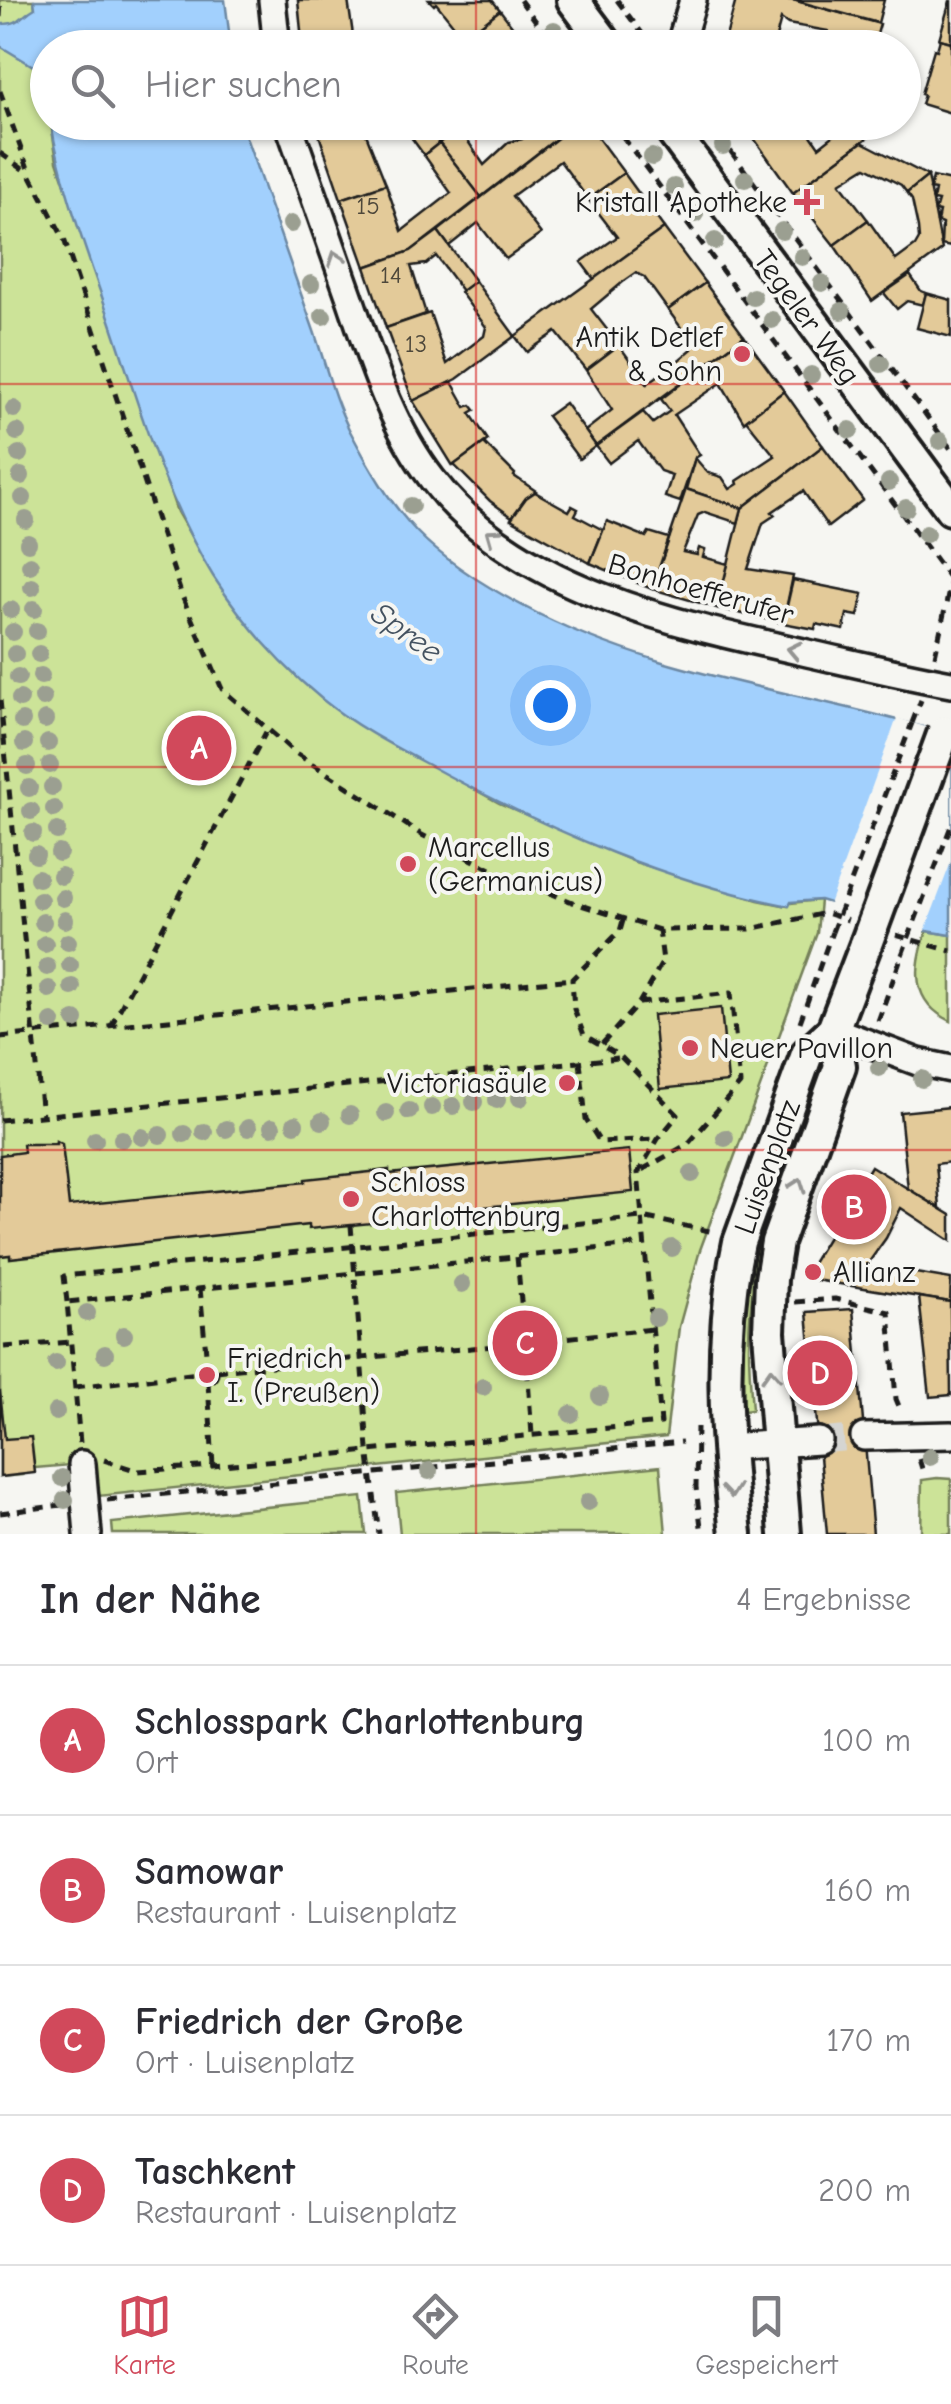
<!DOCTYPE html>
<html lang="de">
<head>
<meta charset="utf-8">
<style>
  body { margin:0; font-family:"Comic Neue",sans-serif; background:#f7f7f7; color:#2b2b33 }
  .you { position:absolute; left:550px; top:705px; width:35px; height:35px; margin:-25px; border:8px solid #fff; border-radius:50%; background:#1a73e8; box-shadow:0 0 0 15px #1a73e833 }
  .badge { display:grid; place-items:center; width:65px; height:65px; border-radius:50%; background:#d1495b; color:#fff; font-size:32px; font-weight:700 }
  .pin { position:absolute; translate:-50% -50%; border:5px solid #fff; box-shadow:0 2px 10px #0006 }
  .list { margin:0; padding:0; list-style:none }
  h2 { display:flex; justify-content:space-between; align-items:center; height:130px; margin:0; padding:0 40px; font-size:42px }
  h2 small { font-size:32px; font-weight:400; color:#7c7c81 }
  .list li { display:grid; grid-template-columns:65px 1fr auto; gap:30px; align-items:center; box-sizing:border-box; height:150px; padding:0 40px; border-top:2px solid #e1e1e2 }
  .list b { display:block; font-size:38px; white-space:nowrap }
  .list p { margin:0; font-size:32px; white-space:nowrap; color:#7c7c81 }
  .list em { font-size:32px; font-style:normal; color:#7c7c81 }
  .icon { flex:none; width:55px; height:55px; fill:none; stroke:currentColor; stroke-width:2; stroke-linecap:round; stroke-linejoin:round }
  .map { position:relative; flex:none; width:951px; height:1534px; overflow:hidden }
  .search { position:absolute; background:#fff; box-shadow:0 2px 8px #0004; left:30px; right:30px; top:30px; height:110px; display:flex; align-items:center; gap:25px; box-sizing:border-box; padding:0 35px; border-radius:55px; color:#7c7c81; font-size:38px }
  .sheet { height:730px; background:#fff }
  nav { display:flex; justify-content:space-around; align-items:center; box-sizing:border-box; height:140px; border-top:2px solid #e1e1e2; background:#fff; font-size:28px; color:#7c7c81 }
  nav a { display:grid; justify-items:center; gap:5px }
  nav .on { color:#d1495b }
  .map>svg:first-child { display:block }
</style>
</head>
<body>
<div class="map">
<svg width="951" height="1534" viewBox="0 0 951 1534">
  <rect width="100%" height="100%" fill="#f6f6f2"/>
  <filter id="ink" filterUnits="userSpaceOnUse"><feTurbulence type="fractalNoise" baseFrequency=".01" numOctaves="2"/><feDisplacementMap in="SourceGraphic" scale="20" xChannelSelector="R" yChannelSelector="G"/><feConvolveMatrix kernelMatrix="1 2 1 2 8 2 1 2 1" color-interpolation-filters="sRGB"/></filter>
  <g filter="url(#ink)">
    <g fill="#cce398" stroke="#74805a" stroke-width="2.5">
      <polygon points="0,0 34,0 47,99 48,122 51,123 57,161 177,512 214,576 241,614 293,673 357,724 499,803 635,862 758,900 788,906 790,903 820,900 817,933 700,1250 679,1327 666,1437 98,1496 94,1463 35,1468 22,1475 0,1477"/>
      <path d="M927 931 951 935V1021C910 1002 914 967 927 931Z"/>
      <path d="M818 1065 827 1067C802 1136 769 1207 755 1279 746 1323 749 1367 752 1410L743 1411 738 1332 753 1237Z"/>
      <polygon points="660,1466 666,1534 400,1534 396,1493"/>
      <polygon points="937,1478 951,1479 951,1534 921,1534 922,1480"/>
      <polygon points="362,1497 366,1534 113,1534 112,1523"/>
    </g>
    <g fill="#a2d0fd" stroke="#6c88a3" stroke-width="2.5">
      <path d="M34 0H225L231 47 48 48 47 99 43 72 0 46V24C22 24 19 17 35 8Z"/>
      <path d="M51 123H241C265 192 290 261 314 331 325 363 334 400 350 431 369 467 389 502 417 532 447 563 485 586 523 606 657 678 807 691 951 735V935L915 929 820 900 791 902 789 906C668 882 554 832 445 774 403 751 360 730 323 700 280 665 243 622 213 576 166 500 142 416 114 332 91 263 63 194 51 123Z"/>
    </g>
    <polygon fill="#f6f6f2" points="897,718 951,735 951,862 923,936 828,907"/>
    <g fill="#e3ca99" stroke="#1c1c1c" stroke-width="2.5">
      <polygon points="298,0 348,0 353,35 302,41"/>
      <polygon points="429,0 492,0 500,10 464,38 436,3 434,5"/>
      <polygon points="736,0 793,0 880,24 873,48 823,48 828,31 788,24 781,19 773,48 723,48"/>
      <polygon points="793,0 884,0 878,23"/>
      <polygon points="950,1 951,1 951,42 939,39"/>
      <polygon points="500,10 529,48 451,48 464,38"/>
      <polygon points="353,35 355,48 302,48 302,41"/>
      <polygon points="940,39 951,42 951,113 921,104 924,95 921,94 934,49 937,50"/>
      <polygon points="343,122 390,122 381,129 366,134 386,184 341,199 318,132"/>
      <polygon points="400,122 423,122 439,143 424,155"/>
      <polygon points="423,122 454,122 459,128 439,143"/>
      <polygon points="531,122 578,122 481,197 439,143 459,128 484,165 509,142 522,139 535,128"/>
      <polygon points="578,122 586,122 624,173 588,199 560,161 512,196 541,234 506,259 478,223 449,246 438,231"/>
      <polygon points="758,122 808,122 810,125 806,128 819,147 851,122 880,122 878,130 793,193 748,130"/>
      <polygon points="862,142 928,176 907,193 901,185 866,167 840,183 868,220 834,245 793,193"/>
      <polygon points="439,143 481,197 411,251 365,267 341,199 386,184 402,231 451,193 424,155"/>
      <polygon points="624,173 664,228 594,279 581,262 617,237 588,199"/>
      <polygon points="928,176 942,250 872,301 834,245 868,220 896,260 915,246 919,239 918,228 912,200 907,193"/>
      <polygon points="933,177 951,181 951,247 941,245 942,224 937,222 939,212 935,211 938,201 933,200 935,190 930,189"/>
      <polygon points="664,228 705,283 668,310 644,277 636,273 623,282 591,309 619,345 586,370 556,332 527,352 515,336"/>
      <polygon points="438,231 475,281 462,291 436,256 426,264 411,266 426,314 386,328 365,267 411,251"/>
      <polygon points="910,275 921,291 926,293 923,305 907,301 897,309 884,293"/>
      <polygon points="475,281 515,336 457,379 413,401 386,328 430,313 447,364 484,336 486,327 460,292"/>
      <polygon points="705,283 744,336 596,446 585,431 612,410 586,370 619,345 647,384 680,359 692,349 691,341 668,310"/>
      <polygon points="926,293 951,300 951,337 917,328"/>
      <polygon points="744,336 784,391 744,422 721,383 674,415 700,455 695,458 680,502 665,497 672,475 660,471 638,441 609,463 596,446 643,412 653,423 670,411 661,399"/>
      <polygon points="452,382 466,407 471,405 475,410 470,413 488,440 453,466 413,401"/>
      <polygon points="784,391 823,446 742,508 686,489 695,458 708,473 722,477 730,489 738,484 737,481 775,456 746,420"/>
      <polygon points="565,403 596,446 579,459 547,416"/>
      <polygon points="484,443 515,474 514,476 536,491 526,498 512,517 490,501 454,465"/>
      <polygon points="823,446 863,500 828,527 803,491 772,512 775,515 763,523 748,569 793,576 783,623 717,608 742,508"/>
      <polygon points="686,489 742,508 738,523 705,512 698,515 683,552 697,555 699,548 705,550 703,557 728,564 717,608 652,589"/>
      <polygon points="535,492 569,511 572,506 578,509 575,515 603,530 590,563 511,519 526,498"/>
      <polygon points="607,521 646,537 649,532 669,538 652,589 590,563"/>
      <polygon points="793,580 863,594 858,616 847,614 844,630 816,624 815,629 783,623"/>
      <polygon points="721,1008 728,1082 660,1089 653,1015"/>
      <polygon points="951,1107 951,1162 936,1164 940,1208 908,1189 900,1112"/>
      <polygon points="56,1141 62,1144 69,1206 305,1182 305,1179 389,1170 389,1174 629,1150 633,1192 393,1216 394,1221 309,1229 309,1225 10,1258 10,1255 0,1256 0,1155 24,1152 23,1144 56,1144"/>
      <polygon points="871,1166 951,1215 951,1241 901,1208 886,1238 869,1262 868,1268 891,1274 892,1269 951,1279 950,1302 803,1278"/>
      <polygon points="919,1297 950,1302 951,1395 930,1397"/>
      <polygon points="853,1309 873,1534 827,1534 807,1312"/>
      <polygon points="0,1391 5,1439 31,1437 35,1473 0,1477"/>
    </g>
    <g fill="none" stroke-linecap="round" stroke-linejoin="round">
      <polyline stroke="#d5d5d2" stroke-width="25" stroke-dasharray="25 12" stroke-linecap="butt" points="819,1441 864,1437"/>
      <defs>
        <g id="minor">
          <polyline points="272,0 277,48"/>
          <polyline points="679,48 693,0"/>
          <path d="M288 122C309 182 330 242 351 301 372 363 392 427 433 480 516 589 676 624 803 652 852 663 901 675 951 684"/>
          <polyline points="833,1030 918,1062 951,1069"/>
          <polyline points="864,1437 951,1435"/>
          <polyline points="726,1447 819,1441"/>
          <polyline points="82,1464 88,1534"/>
        </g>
        <g id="major">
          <polyline points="573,0 609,48"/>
          <polyline points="665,122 951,509"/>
          <path d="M736 1534C725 1436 718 1339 739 1242L807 1054 833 1030 866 944"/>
          <polyline points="785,1534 769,1332 771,1279 777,1242 840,1066 833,1030"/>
        </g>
      </defs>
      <use href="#minor" stroke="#1c1c1c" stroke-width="32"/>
      <use href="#major" stroke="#1c1c1c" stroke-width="38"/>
      <g stroke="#1c1c1c" stroke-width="5" stroke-dasharray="10 8" stroke-linecap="butt">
        <polyline points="520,0 556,48"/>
        <polyline points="617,0 653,48"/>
        <polyline points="0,17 1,0"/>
        <polyline points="0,91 30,174 64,239 182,596 222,689 294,752 422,835 497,872 575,903 659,930 750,929 826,913 848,920"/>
        <polyline points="612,122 951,580"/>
        <polyline points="709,122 951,449"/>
        <polyline points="0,153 27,172"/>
        <polyline points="935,656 951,581"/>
        <polyline points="0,700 42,1116"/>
        <polyline points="912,723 921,700"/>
        <polyline points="896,935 951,951"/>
        <polyline points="639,1003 731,993 740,1084 688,1144 640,1171"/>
        <polyline points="878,1021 902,955"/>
        <polyline points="800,1022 832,932"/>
        <polyline points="111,1026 266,732"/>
        <polyline points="0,1037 572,979"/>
        <polyline points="602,1044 639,1003 663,961 659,930"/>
        <polyline points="580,1061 586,1120 600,1142 656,1139"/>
        <polyline points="0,1120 618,1058"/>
        <polyline points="351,1225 368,1449 379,1534"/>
        <polyline points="517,1257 524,1334"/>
        <polyline points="200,1288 207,1364"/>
        <polyline points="67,1302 64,1276 642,1217 714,1232"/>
        <polyline points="795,1302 835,1299 889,1312 896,1399 901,1411"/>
        <polyline points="533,1341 652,1329"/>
        <polyline points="4,1347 70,1342"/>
        <polyline points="526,1351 532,1435"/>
        <circle cx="208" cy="1373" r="9"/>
        <polyline points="216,1371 517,1344 526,1351 532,1348 533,1341 530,1336 524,1334 518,1337 517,1344"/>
        <polyline points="208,1382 213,1466"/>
        <polyline points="75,1387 199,1373"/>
        <polyline points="697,1427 696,1488 702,1534"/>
        <polyline points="80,1443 67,1302 644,1244"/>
        <polyline points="919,1459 924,1475"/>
        <polyline points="104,1460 138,1471 213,1466 661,1423 638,1173 658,1139 678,1115 621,1057 584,1035 574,1009 572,979 620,931 624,917"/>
        <polyline points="107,1500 682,1442"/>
        <polyline points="0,1513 62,1505"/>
      </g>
      <use href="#minor" stroke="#f6f6f2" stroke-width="25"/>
      <use href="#major" stroke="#f6f6f2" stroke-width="30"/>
      <defs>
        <polyline id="major-bridge" points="866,944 944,732"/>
      </defs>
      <use href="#major-bridge" stroke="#1c1c1c" stroke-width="38" stroke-linecap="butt"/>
      <g stroke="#1c1c1c" stroke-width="5" stroke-dasharray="10 8" stroke-linecap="butt">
        <polyline points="832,932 912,723"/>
        <polyline points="902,955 951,826"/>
      </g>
      <use href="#major-bridge" stroke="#f6f6f2" stroke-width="30"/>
    </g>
    <g fill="#9b9f91">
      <circle cx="554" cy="30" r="9"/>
      <circle cx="723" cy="146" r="9"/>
      <circle cx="652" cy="157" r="9"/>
      <circle cx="745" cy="179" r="9"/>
      <circle cx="674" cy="187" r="9"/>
      <circle cx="763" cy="204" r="9"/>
      <circle cx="695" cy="214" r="9"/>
      <circle cx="291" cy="224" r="9"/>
      <circle cx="782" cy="231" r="9"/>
      <circle cx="715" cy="241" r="9"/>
      <circle cx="802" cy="257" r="9"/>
      <circle cx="822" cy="283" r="9"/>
      <circle cx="311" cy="284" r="9"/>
      <circle cx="753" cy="297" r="9"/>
      <circle cx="842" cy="311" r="9"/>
      <circle cx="323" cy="316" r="9"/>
      <circle cx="772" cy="320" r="9"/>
      <circle cx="881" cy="364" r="9"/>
      <circle cx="811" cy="375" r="9"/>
      <circle cx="14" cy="409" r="9"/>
      <circle cx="850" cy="430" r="9"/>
      <circle cx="17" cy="432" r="9"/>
      <circle cx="940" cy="441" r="9"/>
      <circle cx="19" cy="454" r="9"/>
      <circle cx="21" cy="476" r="9"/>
      <circle cx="889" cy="482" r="9"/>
      <circle cx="23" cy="498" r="9"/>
      <circle cx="411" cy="506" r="9"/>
      <circle cx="906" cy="508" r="9"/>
      <circle cx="26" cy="520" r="9"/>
      <circle cx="926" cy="534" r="9"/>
      <circle cx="28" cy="543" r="9"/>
      <circle cx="30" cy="565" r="9"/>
      <circle cx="32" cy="587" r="9"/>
      <circle cx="34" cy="609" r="9"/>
      <circle cx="11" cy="610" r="9"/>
      <circle cx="37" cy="631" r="9"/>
      <circle cx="13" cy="632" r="9"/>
      <circle cx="15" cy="654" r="9"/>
      <circle cx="39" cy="654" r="9"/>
      <circle cx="41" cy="676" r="9"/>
      <circle cx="18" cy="677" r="9"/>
      <circle cx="43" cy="698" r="9"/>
      <circle cx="20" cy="699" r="9"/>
      <circle cx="45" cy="720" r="9"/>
      <circle cx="22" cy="721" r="9"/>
      <circle cx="24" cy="743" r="9"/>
      <circle cx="48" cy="743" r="9"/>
      <circle cx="50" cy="765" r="9"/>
      <circle cx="27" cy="766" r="9"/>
      <circle cx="52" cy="787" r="9"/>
      <circle cx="29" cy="788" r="9"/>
      <circle cx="54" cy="809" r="9"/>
      <circle cx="31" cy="811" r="9"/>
      <circle cx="57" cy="831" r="9"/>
      <circle cx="33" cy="833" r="9"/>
      <circle cx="59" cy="853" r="9"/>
      <circle cx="36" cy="855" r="9"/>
      <circle cx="61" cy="876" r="9"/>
      <circle cx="38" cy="878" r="9"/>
      <circle cx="63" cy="898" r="9"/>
      <circle cx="40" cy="900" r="9"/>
      <circle cx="65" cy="920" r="9"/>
      <circle cx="43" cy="922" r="9"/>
      <circle cx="68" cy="942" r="9"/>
      <circle cx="45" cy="944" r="9"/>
      <circle cx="70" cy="965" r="9"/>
      <circle cx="47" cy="967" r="9"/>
      <circle cx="72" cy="987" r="9"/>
      <circle cx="49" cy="989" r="9"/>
      <circle cx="75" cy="1020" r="9"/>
      <circle cx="52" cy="1022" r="9"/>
      <circle cx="879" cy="1068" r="9"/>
      <circle cx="922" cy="1079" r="9"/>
      <circle cx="520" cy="1098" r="9"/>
      <circle cx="497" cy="1100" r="9"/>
      <circle cx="474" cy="1102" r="9"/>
      <circle cx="453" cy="1106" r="9"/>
      <circle cx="432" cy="1107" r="9"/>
      <circle cx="409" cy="1111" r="9"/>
      <circle cx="386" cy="1113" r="9"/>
      <circle cx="350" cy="1115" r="9"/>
      <circle cx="322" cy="1121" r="9"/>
      <circle cx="295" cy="1124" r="9"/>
      <circle cx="272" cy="1127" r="9"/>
      <circle cx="248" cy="1128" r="9"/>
      <circle cx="226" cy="1129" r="9"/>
      <circle cx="204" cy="1132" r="9"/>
      <circle cx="184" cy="1134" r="9"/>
      <circle cx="160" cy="1135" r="9"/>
      <circle cx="142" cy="1137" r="9"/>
      <circle cx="725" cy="1138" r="9"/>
      <circle cx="122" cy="1139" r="9"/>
      <circle cx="95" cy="1140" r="9"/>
      <circle cx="692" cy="1174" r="9"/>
      <circle cx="672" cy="1248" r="9"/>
      <circle cx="462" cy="1284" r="9"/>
      <circle cx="87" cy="1313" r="9"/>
      <circle cx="656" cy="1318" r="9"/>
      <circle cx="124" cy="1335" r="9"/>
      <circle cx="105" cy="1354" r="9"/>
      <circle cx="56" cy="1363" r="9"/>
      <circle cx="483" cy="1387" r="9"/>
      <circle cx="600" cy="1396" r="9"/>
      <circle cx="56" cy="1412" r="9"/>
      <circle cx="571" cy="1414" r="9"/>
      <circle cx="930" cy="1457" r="9"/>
      <circle cx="429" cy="1471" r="9"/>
      <circle cx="62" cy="1478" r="9"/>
      <circle cx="65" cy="1500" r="9"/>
      <circle cx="588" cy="1502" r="9"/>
    </g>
    <defs><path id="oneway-chevron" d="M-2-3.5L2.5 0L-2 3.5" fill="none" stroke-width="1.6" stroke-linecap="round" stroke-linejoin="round" transform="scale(2.5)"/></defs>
    <g stroke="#949492">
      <use href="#oneway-chevron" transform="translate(336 258) rotate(-109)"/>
      <use href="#oneway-chevron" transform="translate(492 535) rotate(-144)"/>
      <use href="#oneway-chevron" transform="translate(794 650) rotate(-168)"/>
      <use href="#oneway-chevron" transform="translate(798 1185) rotate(-70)"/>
      <use href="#oneway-chevron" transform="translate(771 1375) rotate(-93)"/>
      <use href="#oneway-chevron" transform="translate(731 1491) rotate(84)"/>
    </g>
  </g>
  <path fill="none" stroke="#d62828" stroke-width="2.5" stroke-opacity="0.55" d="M476 0V48M476 122V1534M0 384H951M0 767H951M0 1150H951"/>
  <g fill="#d1495b" stroke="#f6f6f2" stroke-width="4">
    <path d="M802 187h10v10h10v10h-10v10h-10v-10h-10v-10h10z"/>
    <circle cx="742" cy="354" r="10"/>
    <circle cx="408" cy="864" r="10"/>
    <circle cx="690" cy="1048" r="10"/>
    <circle cx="567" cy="1083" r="10"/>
    <circle cx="351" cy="1199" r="10"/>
    <circle cx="813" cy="1272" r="10"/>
    <circle cx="207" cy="1375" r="10"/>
  </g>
  <g text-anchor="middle" stroke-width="8" stroke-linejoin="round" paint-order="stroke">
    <g font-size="25" fill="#4e483b">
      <text x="368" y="214">15</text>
      <text x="391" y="283">14</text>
      <text x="416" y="352">13</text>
    </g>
    <g font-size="30" fill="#1c1c1c" stroke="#f6f6f2" text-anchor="start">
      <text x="787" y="212" text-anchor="end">Kristall Apotheke</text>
      <text x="722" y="347" text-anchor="end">Antik Detlef<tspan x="722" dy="34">&amp; Sohn</tspan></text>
      <text x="428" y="857">Marcellus<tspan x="428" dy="34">(Germanicus)</tspan></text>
      <text x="710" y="1058">Neuer Pavillon</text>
      <text x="547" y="1093" text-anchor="end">Victoriasäule</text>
      <text x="371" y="1192">Schloss<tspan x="371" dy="34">Charlottenburg</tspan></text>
      <text x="833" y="1282">Allianz</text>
      <text x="227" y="1368">Friedrich<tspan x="227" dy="34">I. (Preußen)</tspan></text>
    </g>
    <g font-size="30" fill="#1c1c1c" stroke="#f6f6f2">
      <text transform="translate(807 317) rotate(54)" y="10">Tegeler Weg</text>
      <text transform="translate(701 589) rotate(16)" y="10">Bonhoefferufer</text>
      <text transform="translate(767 1167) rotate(-70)" y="10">Luisenplatz</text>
    </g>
    <g font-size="32" font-style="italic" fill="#445260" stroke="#f6f6f2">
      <text transform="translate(407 632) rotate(36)" y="11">Spree</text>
    </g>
  </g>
</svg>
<div class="you"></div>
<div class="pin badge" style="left:199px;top:748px">A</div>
<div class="pin badge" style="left:854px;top:1207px">B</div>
<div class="pin badge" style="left:525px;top:1343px">C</div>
<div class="pin badge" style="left:820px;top:1373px">D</div>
<div class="search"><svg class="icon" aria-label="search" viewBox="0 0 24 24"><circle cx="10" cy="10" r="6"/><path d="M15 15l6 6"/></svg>Hier suchen</div>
</div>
<section class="sheet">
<h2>In der Nähe<small>4 Ergebnisse</small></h2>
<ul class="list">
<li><span class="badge">A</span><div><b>Schlosspark Charlottenburg</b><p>Ort</p></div><em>100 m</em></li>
<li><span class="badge">B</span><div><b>Samowar</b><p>Restaurant · Luisenplatz</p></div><em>160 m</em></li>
<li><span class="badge">C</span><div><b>Friedrich der Große</b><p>Ort · Luisenplatz</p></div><em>170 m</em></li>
<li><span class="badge">D</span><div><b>Taschkent</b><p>Restaurant · Luisenplatz</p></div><em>200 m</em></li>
</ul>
</section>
<nav>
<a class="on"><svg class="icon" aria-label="map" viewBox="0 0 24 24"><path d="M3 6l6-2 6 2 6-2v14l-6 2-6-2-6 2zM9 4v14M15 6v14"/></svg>Karte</a>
<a><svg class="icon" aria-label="directions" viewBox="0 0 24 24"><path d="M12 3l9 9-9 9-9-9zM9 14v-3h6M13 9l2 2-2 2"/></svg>Route</a>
<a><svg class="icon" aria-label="saved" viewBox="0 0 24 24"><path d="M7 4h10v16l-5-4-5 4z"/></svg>Gespeichert</a>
</nav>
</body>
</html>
